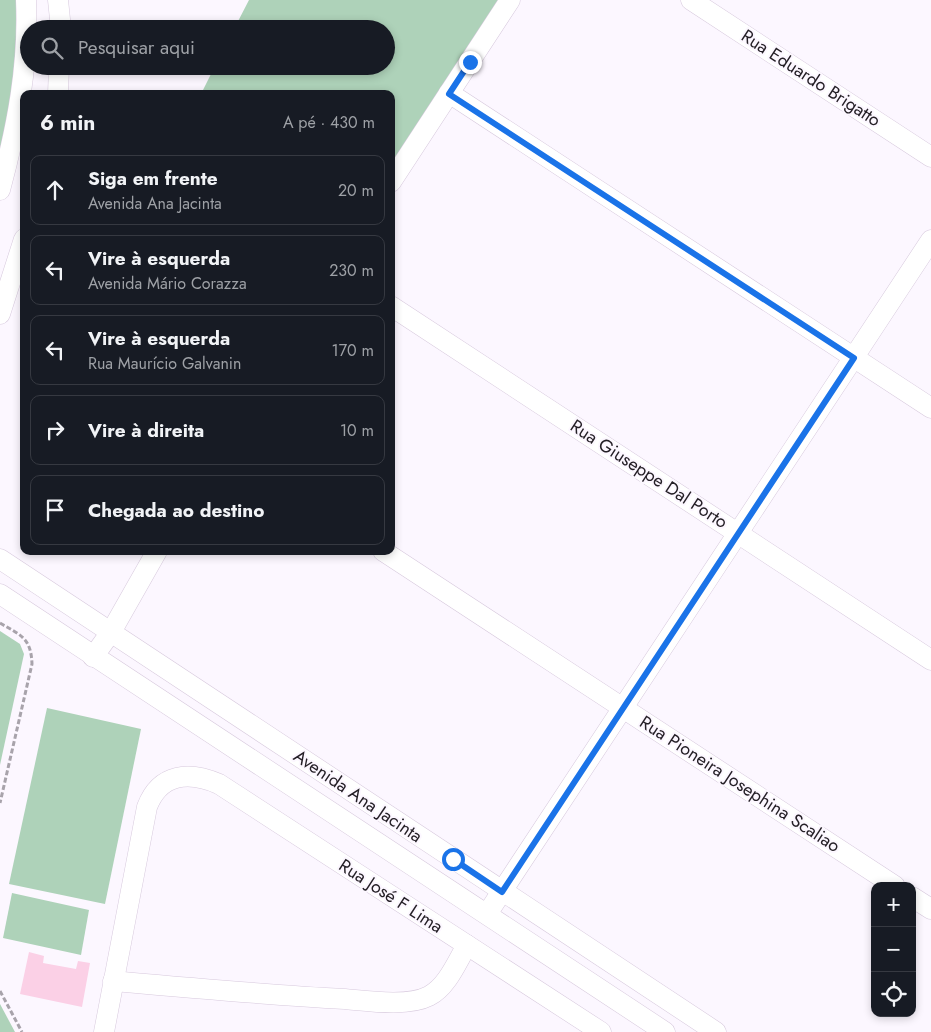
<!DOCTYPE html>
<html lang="pt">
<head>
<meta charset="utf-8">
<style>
  body { margin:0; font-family:Jost,sans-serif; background:#242831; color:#f1f3f6 }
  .controls { position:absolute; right:15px; bottom:15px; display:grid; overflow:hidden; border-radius:10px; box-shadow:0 2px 8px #0003 }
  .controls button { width:45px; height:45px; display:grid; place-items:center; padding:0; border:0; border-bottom:1px solid #363941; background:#171b24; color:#f1f3f6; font:25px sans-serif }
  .stop { position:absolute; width:15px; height:15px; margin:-11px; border:4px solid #1a73e8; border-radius:50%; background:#fff }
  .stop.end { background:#1a73e8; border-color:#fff; box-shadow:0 1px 5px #0008 }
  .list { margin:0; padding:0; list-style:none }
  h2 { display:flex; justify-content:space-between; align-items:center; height:65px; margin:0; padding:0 20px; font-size:21px }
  h2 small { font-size:16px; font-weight:400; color:#9ea1a6 }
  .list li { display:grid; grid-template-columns:32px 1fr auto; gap:15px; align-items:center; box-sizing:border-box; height:70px; margin:0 10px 10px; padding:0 10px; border:1px solid #363941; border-radius:10px }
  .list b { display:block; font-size:19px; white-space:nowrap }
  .list p { margin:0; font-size:16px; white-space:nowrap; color:#9ea1a6 }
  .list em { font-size:16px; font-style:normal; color:#9ea1a6 }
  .icon { flex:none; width:28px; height:28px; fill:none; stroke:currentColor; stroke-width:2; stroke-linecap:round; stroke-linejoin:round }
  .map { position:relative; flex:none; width:931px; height:1032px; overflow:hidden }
  .search { position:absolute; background:#171b24; box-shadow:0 2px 8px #0003; left:20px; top:20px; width:375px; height:55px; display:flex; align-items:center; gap:12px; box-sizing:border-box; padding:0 18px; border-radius:28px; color:#9ea1a6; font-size:19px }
  .panel { position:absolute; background:#171b24; box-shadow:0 2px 8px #0003; left:20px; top:90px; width:375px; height:465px; border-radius:10px }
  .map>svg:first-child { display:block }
</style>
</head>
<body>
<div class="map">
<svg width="931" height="1032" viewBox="0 0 931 1032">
  <rect width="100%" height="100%" fill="#fcf7ff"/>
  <g fill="#aed2b9">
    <polygon points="0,0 16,0 19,51 0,163"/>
    <polygon points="249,0 500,0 391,165 391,94 201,94 215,66 386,66 386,29 234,29"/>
    <polygon points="0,631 20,644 24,654 0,765"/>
    <polygon points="47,708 141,729 105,904 9,884"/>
    <polygon points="12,893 89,910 81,955 3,938"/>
    <polygon points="0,1004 15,1032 0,1032"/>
  </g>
  <polygon fill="#fbd0e6" points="29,952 44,956 43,963 76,969 78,961 90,963 82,1007 20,994"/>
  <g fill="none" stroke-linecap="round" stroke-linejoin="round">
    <defs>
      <g id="minor">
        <polyline points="58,0 61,29"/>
        <polyline points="691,0 931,157"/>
        <polyline points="449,93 931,408"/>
        <polyline points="58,94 59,66"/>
        <polyline points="391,182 510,0"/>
        <path d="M0 190C17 127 29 65 26 0"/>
        <polyline points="391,306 931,660"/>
        <polyline points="0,314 24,239"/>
        <polyline points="383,551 895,886"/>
        <polyline points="0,559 716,1032"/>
        <polyline points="0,594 665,1032"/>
        <polyline points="93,657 111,632 157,551"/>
        <polyline points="912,897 931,909"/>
        <polyline points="487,914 931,240"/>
        <path d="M113 981C191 988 268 995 345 999 368 1001 408 1007 429 996 447 987 457 962 467 945"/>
        <path d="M104 1032 147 807C160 773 189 771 219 784L601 1032"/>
      </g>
    </defs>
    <use href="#minor" stroke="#d7c9dd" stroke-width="21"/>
    <g stroke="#a8a3ab" stroke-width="3" stroke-dasharray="5 2.5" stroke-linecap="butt">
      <path d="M0 623C20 635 31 637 32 664L0 803"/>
      <polyline points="0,991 22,1032"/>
    </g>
    <use href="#minor" stroke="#fff" stroke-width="20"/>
  </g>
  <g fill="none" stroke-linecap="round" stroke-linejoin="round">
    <polyline stroke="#1a73e8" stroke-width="6" points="453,859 502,892 854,358 449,94 470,62"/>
  </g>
  <g text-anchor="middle" stroke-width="4" stroke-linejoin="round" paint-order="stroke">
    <g font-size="18" fill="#252027" stroke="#fcf7ff">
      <text transform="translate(811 78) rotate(33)" y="6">Rua Eduardo Brigatto</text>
      <text transform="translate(649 474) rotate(33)" y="6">Rua Giuseppe Dal Porto</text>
      <text transform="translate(740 784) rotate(33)" y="6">Rua Pioneira Josephina Scaliao</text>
      <text transform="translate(358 796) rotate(34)" y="6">Avenida Ana Jacinta</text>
      <text transform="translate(391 896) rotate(33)" y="6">Rua José F Lima</text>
    </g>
  </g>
</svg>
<div class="controls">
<button>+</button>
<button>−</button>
<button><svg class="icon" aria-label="locate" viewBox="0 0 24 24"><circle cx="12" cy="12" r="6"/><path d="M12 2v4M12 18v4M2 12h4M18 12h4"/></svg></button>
</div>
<div class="stop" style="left:453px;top:859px"></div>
<div class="stop end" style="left:470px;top:62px"></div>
<div class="search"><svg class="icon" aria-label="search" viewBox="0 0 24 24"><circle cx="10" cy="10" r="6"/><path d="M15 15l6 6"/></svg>Pesquisar aqui</div>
<section class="panel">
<h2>6 min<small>A pé · 430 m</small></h2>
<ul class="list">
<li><svg class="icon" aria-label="ahead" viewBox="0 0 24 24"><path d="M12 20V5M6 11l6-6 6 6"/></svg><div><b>Siga em frente</b><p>Avenida Ana Jacinta</p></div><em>20 m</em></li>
<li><svg class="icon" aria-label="left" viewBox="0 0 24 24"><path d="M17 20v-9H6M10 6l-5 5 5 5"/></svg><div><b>Vire à esquerda</b><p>Avenida Mário Corazza</p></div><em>230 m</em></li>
<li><svg class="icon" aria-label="left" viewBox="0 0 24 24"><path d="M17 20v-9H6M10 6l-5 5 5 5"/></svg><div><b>Vire à esquerda</b><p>Rua Maurício Galvanin</p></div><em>170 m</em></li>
<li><svg class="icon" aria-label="right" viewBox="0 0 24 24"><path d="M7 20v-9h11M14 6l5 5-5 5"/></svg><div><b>Vire à direita</b></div><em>10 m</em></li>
<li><svg class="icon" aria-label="arrive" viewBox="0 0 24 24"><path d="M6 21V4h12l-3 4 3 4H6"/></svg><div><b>Chegada ao destino</b></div></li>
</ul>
</section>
</div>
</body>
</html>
